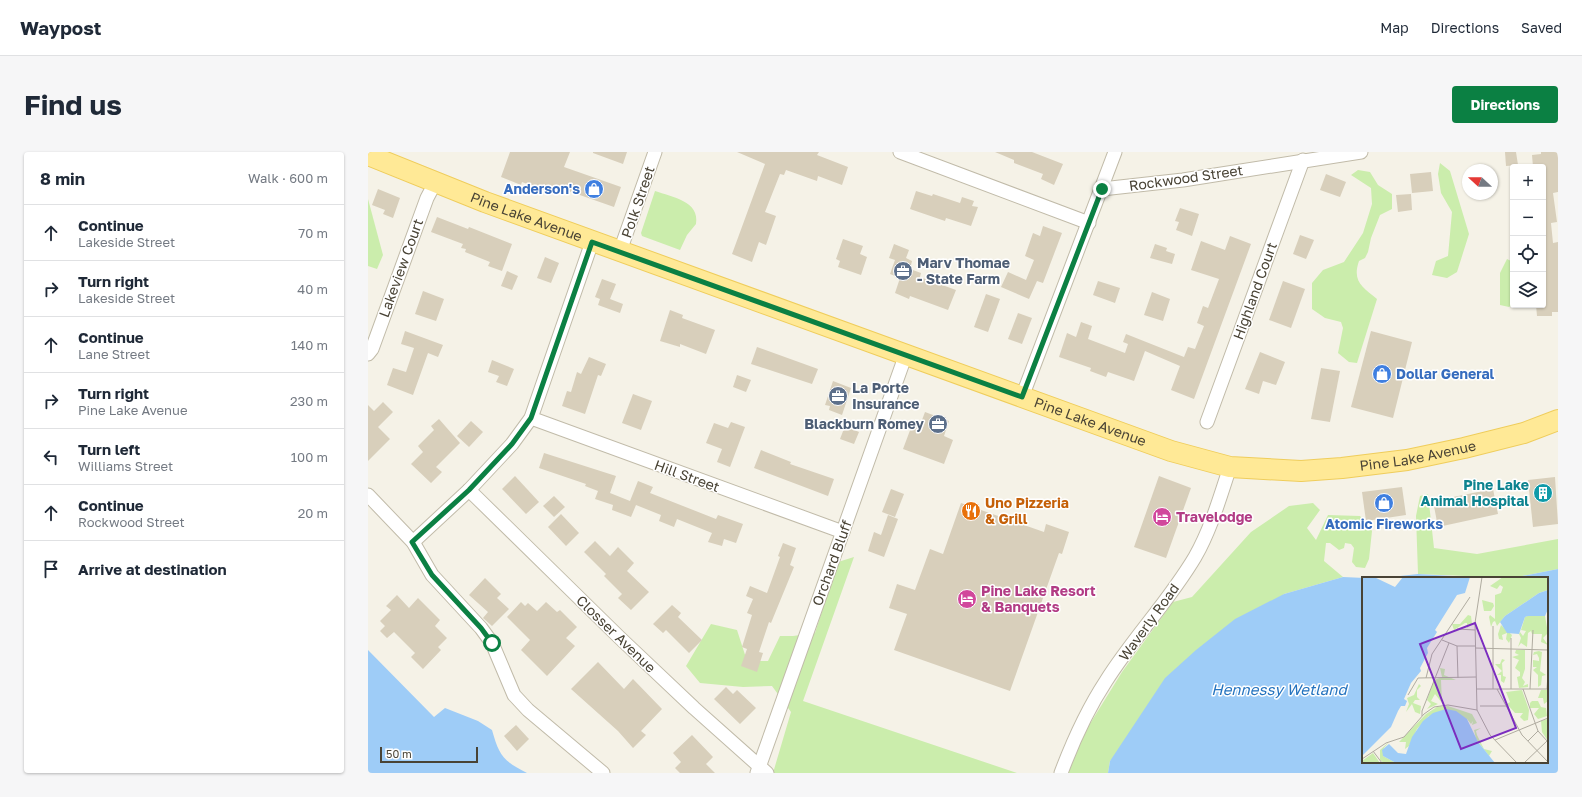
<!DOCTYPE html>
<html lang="en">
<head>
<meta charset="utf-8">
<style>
  body { margin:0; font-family:"Golos Text",sans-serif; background:#f6f6f7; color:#1f2937 }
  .controls { position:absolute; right:12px; top:12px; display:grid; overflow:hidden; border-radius:4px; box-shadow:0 1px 3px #0004 }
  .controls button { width:36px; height:36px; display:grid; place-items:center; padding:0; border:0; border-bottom:1px solid #e0e1e3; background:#fff; color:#1f2937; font:20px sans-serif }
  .compass { position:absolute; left:1094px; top:12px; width:36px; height:36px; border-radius:50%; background:#fff; box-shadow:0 1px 3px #0004; rotate:291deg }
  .scale { position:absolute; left:12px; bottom:10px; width:98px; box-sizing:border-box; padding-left:4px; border:2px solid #494335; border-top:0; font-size:11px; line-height:14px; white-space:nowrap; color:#494335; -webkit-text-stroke:3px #fff; paint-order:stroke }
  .stop { position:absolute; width:12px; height:12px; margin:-9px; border:3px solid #0b8043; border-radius:50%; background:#fff }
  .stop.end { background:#0b8043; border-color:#fff; box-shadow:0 1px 4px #0008 }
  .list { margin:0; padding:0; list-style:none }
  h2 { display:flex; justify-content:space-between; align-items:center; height:52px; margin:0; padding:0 16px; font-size:17px }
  h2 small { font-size:13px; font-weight:400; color:#747a83 }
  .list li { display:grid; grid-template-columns:26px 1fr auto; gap:12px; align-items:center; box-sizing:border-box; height:56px; padding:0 16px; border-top:1px solid #e0e1e3 }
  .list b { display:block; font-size:15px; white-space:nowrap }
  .list p { margin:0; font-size:13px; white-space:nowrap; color:#747a83 }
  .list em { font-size:13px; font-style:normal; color:#747a83 }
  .icon { flex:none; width:22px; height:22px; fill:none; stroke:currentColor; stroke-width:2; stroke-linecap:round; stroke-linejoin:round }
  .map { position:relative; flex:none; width:1190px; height:621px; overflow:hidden; border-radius:4px }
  header { display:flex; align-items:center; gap:24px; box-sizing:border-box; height:56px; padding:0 20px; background:#fff; border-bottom:1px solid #e0e1e3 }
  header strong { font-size:19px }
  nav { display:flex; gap:22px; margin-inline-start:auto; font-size:14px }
  .intro { display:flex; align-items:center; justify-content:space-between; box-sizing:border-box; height:96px; padding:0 24px }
  h1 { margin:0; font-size:28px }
  .button { padding:10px 18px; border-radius:4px; background:#0b8043; color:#fff; font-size:14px; font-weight:700 }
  main { display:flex; gap:24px; padding:0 24px }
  aside { flex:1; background:#fff; border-radius:4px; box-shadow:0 1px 3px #0004 }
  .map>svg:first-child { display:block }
</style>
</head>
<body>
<header>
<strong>Waypost</strong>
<nav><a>Map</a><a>Directions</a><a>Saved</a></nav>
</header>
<div class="intro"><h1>Find us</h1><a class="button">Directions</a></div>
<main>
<aside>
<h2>8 min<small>Walk · 600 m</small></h2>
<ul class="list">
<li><svg class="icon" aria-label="ahead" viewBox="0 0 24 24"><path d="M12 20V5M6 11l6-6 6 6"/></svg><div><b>Continue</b><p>Lakeside Street</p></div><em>70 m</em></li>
<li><svg class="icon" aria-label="right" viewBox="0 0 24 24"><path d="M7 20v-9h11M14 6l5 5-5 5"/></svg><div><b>Turn right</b><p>Lakeside Street</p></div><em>40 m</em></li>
<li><svg class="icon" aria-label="ahead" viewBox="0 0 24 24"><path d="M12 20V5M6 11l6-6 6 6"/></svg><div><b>Continue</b><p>Lane Street</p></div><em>140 m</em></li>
<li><svg class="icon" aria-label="right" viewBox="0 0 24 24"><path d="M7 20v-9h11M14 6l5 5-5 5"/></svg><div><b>Turn right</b><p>Pine Lake Avenue</p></div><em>230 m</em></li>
<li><svg class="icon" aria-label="left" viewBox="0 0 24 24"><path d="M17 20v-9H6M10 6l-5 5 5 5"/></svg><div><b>Turn left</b><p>Williams Street</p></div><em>100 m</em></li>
<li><svg class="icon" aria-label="ahead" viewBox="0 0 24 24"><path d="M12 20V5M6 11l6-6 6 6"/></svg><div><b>Continue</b><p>Rockwood Street</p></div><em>20 m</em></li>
<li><svg class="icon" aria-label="arrive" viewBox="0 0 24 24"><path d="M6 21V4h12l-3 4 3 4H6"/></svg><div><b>Arrive at destination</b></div></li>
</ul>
</aside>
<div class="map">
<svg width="1190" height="621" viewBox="0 0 1190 621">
  <rect width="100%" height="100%" fill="#f5f2e7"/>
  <g fill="#cbedac">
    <polygon points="1072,11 1082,19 1101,82 1089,120 1079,126 1064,123 1068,109 1080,104 1084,60 1073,41 1070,22"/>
    <path d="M990 18 1002 20 1010 33 1024 42V57L1012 63 1003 86 1000 100 997 106 991 109C984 129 994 135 1009 147L989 211 981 210 970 201 975 176 973 170 957 166 944 157V131L955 118 976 110 995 81 1004 52 1003 36 983 23Z"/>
    <path d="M287 39C304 45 332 49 328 72L319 83 312 98 274 84 273 81Z"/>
    <polygon points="0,47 15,103 9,117 0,114"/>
    <polygon points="1139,107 1145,110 1145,152 1141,155 1132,153 1132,121"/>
    <polygon points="1060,342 1066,396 1109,402 1190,387 1190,417 1144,426 1050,422 1048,364 1052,344"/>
    <polygon points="945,351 952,358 939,376 948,388 960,363 992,364 1004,379 1001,407 997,416 988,415 984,410 986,396 983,392 977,391 976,396 971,398 962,391 958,391 956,409 975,425 916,442 742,609 740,621 698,621 715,583 754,520 805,450 824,445 883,380 921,354"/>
    <polygon points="486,405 435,549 649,621 405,621 423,560 404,534 375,535 332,531 318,514 343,472 369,478 379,509 400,509 412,484 425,484 447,481 470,410"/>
  </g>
  <g fill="#9eccf7">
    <polygon points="1190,417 1190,621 740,621 742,609 797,526 828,498 867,467 916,442 975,425 997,426 995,426 995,610 1179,610 1179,426 1144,426"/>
    <polygon points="1050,422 1119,426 1014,426"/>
    <path d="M0 498 66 565 77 556 110 569 124 578C131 603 135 609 159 621H0Z"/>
  </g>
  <g fill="#d8cfbb">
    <polygon points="142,0 202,0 196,15 253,35 246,55 189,35 187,42 154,30 153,33 133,25"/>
    <polygon points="225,0 259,0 255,12 225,1"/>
    <polygon points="369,0 451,0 449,3 480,15 474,33 450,24 449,29 418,18 416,23 412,22 397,60 408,64 398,93 391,90 384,110 364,102 397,12"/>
    <polygon points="627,0 664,0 695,12 686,33 673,27 675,22 646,11 646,8"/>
    <polygon points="1137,0 1148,0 1150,13 1138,14"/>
    <polygon points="1173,0 1189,0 1190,6 1190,40 1185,41 1189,70 1183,71 1185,91 1190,90 1190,160 1184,160 1184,164 1169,164 1168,153 1175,153 1175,15 1165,15 1164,3 1173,2"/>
    <polygon points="1063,20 1065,39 1044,41 1042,22"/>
    <polygon points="958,22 978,30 972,45 952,38"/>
    <polygon points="10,37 32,46 25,66 15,62 17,58 4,53"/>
    <polygon points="548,39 564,44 565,42 592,51 594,45 606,49 604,54 610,55 603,74 578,66 577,69 542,57"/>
    <polygon points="1043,42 1044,58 1030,60 1028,43"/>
    <polygon points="812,56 831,62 824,84 808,78 811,70 807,69"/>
    <polygon points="69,65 100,77 101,75 144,92 134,119 120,114 122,110 97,100 98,97 93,96 95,92 63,80"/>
    <polygon points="675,74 694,81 675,131 669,129 661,147 633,135 640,120 658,128 666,108 657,104 665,81 672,84"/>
    <polygon points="932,83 946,88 938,107 925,102"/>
    <polygon points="862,84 883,92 826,247 803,238 812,214 777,199 766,229 740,220 738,225 722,219 723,216 691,205 699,181 708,185 713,170 724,174 720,187 757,201 760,192 755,190 758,182 816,205 820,195 827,197 836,174 829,171 835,154 840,156 851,127 823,118 833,89 857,98"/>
    <polygon points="475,87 495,94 492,102 499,105 493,123 470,115 472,109 468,107"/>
    <polygon points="526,92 541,98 538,106 544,109 542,117 553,121 552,125 588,138 580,158 542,144 541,147 527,141 532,126 522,122 527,108 521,106"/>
    <polygon points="787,92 799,96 798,99 807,102 804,112 782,106"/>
    <polygon points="177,105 191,111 183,131 169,126"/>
    <polygon points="139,119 150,124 144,138 133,134"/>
    <polygon points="234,127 248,132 242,147 255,152 252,161 230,153 232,147 227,145"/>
    <polygon points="730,129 752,136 747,151 725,143"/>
    <polygon points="915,129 937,137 923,176 901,168"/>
    <polygon points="55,139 76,147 68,169 47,162"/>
    <polygon points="784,140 802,147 795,169 776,163"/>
    <polygon points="618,142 632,147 620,180 606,175"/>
    <polygon points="302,158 315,163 314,166 347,178 338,202 312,192 312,195 292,189"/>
    <polygon points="650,161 664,166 654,192 640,187"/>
    <polygon points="37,179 75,193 70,205 60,201 45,243 19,233 25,216 38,220 46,196 33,192"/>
    <polygon points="1003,179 1044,190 1025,266 983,255"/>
    <polygon points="389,195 450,217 444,232 383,212"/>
    <polygon points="892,200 917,210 908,233 895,229 891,242 877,237"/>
    <polygon points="221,205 238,212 233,224 230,223 217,262 194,254 199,239 203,240 209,220 213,222"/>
    <polygon points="124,208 146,217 139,234 128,230 131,224 120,220"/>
    <polygon points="953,216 972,219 962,270 943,267"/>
    <polygon points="369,223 383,228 378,240 365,235"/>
    <polygon points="465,229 483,236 474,263 461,258 462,254 457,253"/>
    <polygon points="265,242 284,249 273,278 254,271"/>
    <polygon points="15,250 25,260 10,275 22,287 0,309 0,253 6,259"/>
    <polygon points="557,260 581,269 576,284 585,288 576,312 535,297 544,273 551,276"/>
    <polygon points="71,267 92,291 68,315 74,320 63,331 43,312 55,300 50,294 66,278 63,274"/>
    <polygon points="103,269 115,280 101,295 89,284"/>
    <polygon points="363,270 377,275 362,315 349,310 354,297 338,291 346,271 360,276"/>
    <polygon points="477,274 491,280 486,292 472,287"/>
    <polygon points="393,298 423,310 422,312 466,327 460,344 386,316"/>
    <polygon points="176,301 248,324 242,341 262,349 270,329 285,335 282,341 348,367 350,363 375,372 368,391 356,387 354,394 340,390 344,381 309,367 306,375 291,369 293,363 268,353 263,365 244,358 245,353 227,347 230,339 217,334 218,332 171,316"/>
    <polygon points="147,324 171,350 158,362 134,337"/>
    <polygon points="791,324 823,336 798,406 766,395"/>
    <polygon points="1187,325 1190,372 1165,375 1160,328"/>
    <polygon points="1034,335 1038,363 998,369 994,340"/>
    <polygon points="523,337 536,342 527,365 514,360"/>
    <polygon points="1125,337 1130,362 1070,375 1065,349"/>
    <polygon points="186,344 197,355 186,365 175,354"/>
    <polygon points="593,351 676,380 678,372 701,380 694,402 691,401 642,539 526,498 539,462 521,456 529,432 547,438 562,397 575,402"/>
    <polygon points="193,362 211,381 198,394 180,375"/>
    <polygon points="520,363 530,367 516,405 500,399 506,380 513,383"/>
    <polygon points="227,389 242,404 250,395 266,411 259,419 281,440 263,458 250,446 254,442 236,424 238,422 216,400"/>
    <polygon points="415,391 428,396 422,413 426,415 403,471 401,470 391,500 395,501 389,520 373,514 379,497 374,495 384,463 379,461 385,447 378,444 382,434 399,441 412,405 410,404"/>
    <polygon points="117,426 133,442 129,446 141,457 124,474 115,466 120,460 101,443"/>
    <polygon points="29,443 41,456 50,446 72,468 67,474 79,486 70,495 73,498 55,517 43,505 47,501 26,480 19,486 12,479 17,474 12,469 23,458 18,454"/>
    <polygon points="153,450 157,454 160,451 169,459 178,450 189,460 192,458 209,475 198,486 207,494 179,524 153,498 162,488 139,465"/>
    <polygon points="304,453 313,461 310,465 334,488 321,501 298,478 295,481 285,472"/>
    <polygon points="230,510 256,537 265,527 294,557 273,579 278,583 265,596 250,579 203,537"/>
    <polygon points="358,535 365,542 369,538 388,556 372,572 346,547"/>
    <polygon points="148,573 161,587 149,599 136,584"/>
    <polygon points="324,583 345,605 338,612 347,621 312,621 307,616 313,610 305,601"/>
  </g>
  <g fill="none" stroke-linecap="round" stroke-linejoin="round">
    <defs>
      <g id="street">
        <polyline points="532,0 721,71"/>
        <polyline points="734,37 815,28 993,0"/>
        <polyline points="252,99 287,0"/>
        <polyline points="0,202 4,197 59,46 67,31"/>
        <polyline points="654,245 747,0"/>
        <polyline points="163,266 475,380"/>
        <polyline points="839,270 935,8"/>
        <polyline points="101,338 252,486 326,556 399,621"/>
        <polyline points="0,343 45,390 64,423 113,476 124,491 146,543 160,558 235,621"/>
        <polyline points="45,390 101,338 144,292 163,266 224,90"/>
        <polyline points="389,621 538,202"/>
        <path d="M693 621C705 589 719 558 738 529 765 486 801 449 827 405 843 377 852 345 862 315"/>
      </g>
      <g id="primary">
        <path id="s1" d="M0 3 117 50 803 299 862 315 933 319 974 316 1039 308 1096 296 1156 281 1190 268"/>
      </g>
    </defs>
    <use href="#street" stroke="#c1bba9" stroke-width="15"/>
    <use href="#primary" stroke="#efcd5c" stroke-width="22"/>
    <use href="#street" stroke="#fff" stroke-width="13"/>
    <use href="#primary" stroke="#ffe996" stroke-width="20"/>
  </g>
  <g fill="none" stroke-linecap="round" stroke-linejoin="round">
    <polyline stroke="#0b8043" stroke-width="5" points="124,491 113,476 64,423 44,390 101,338 144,292 163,266 224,90 654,245 734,37"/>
  </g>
  <defs>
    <symbol id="shop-disc" viewBox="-11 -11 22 22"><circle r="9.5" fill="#3f7fe0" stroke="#fff"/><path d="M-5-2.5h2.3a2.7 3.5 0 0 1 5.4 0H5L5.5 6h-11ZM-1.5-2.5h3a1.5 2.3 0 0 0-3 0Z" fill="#fff"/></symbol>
    <symbol id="office-disc" viewBox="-11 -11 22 22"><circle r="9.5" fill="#5c6f8a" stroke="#fff"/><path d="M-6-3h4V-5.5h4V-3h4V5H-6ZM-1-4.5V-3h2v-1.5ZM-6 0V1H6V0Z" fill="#fff"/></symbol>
    <symbol id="building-disc" viewBox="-11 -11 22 22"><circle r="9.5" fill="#0f9aa8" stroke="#fff"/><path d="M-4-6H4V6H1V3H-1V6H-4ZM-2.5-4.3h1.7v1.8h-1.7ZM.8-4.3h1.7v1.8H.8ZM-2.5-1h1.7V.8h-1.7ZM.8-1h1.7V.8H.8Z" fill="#fff"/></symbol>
    <symbol id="restaurant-disc" viewBox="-11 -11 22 22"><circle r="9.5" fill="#e8710a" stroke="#fff"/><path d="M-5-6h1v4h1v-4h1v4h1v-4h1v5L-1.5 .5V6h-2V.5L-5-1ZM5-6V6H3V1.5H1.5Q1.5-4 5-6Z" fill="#fff"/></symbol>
    <symbol id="hotel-disc" viewBox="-11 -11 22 22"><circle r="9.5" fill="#d1479c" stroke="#fff"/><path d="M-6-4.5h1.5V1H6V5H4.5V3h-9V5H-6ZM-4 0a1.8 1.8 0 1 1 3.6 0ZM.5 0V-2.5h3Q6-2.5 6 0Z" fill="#fff"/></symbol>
  </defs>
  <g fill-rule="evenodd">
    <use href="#shop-disc" x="215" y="26" width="22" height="22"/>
    <use href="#office-disc" x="524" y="108" width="22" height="22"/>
    <use href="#shop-disc" x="1003" y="211" width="22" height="22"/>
    <use href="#office-disc" x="459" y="233" width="22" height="22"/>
    <use href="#office-disc" x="559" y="261" width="22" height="22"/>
    <use href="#building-disc" x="1164" y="330" width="22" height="22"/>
    <use href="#shop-disc" x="1005" y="340" width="22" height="22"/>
    <use href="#restaurant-disc" x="592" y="348" width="22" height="22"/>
    <use href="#hotel-disc" x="783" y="354" width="22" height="22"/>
    <use href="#hotel-disc" x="588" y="436" width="22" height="22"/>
  </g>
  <g text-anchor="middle" stroke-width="3" stroke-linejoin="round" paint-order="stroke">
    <g font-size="14" fill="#494335" stroke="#fff">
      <text transform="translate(818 26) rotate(-8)" y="5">Rockwood Street</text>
      <text transform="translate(270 50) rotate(-71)" y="5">Polk Street</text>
      <text dy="5" stroke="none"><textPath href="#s1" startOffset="170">Pine Lake Avenue</textPath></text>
      <text transform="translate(33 116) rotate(-70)" y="5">Lakeview Court</text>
      <text transform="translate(887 139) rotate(-70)" y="5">Highland Court</text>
      <text dy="5" stroke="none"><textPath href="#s1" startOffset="770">Pine Lake Avenue</textPath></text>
      <text dy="5" stroke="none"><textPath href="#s1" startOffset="1106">Pine Lake Avenue</textPath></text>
      <text transform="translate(319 324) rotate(20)" y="5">Hill Street</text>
      <text transform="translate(464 411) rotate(-70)" y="5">Orchard Bluff</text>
      <text transform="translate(781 470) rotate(-54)" y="5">Waverly Road</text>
      <text transform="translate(248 482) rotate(44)" y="5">Closser Avenue</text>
    </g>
    <g font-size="14" font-weight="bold" fill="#366cbe" stroke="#fff" text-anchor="end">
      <text x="212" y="42">Anderson's</text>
      <text x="1028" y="227" text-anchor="start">Dollar General</text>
      <text x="1016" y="377" text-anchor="middle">Atomic Fireworks</text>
    </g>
    <g font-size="14" font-weight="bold" fill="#4e5e75" stroke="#fff" text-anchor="start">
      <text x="549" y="116">Marv Thomae<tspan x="549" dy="16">- State Farm</tspan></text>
      <text x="484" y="241">La Porte<tspan x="484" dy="16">Insurance</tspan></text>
      <text x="556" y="277" text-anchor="end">Blackburn Romey</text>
    </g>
    <g font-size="14" font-weight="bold" fill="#0d838f" stroke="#fff" text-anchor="end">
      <text x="1161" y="338">Pine Lake<tspan x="1161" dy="16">Animal Hospital</tspan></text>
    </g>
    <g font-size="14" font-weight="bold" fill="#c56008" stroke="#fff" text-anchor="start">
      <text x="617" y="356">Uno Pizzeria<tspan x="617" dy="16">&amp; Grill</tspan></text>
    </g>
    <g font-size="14" font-weight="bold" fill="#b23c85" stroke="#fff" text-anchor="start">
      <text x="808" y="370">Travelodge</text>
      <text x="613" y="444">Pine Lake Resort<tspan x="613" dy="16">&amp; Banquets</tspan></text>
    </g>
    <g font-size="15" font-style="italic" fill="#2473bf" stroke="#fff">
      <text x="911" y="543">Hennessy Wetland</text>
    </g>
  </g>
  <g transform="translate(994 425)">
    <rect width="186" height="186" fill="#f5f2e7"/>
    <path d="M141 0H186V13L177 16 143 39 135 49 133 44 131 45 129 50 127 40 128 38 133 42V18L139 16 141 10 138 8 135 12 128 9ZM120 23 131 26 132 29 129 34H122ZM171 37 183 39 186 56 181 61 186 68 179 65 180 57H170L169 54 166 56 165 70 159 66 156 70 159 61 157 57 158 55 161 59 164 54 159 53 163 40ZM106 38 109 39 110 47 105 51V46H103L92 53 90 47H98ZM139 48 150 58 147 66 144 62 145 56 140 58 141 63 137 62 136 57ZM154 73H163V92L160 101 163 105 161 109 166 107V110L157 111 155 100 158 99V95L153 91 157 83 150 80 157 78 153 76ZM177 74 180 75 178 94 184 98 180 99 179 108 176 110V98L171 93 175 90H171V83L177 84V81L175 77 171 78 172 75ZM140 82 143 83 140 86 141 99 144 100 142 106 139 104V98H135L140 94 133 87H138ZM78 91 83 92 82 98 94 103H79L80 126 73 117 69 124 76 127 65 132 69 127 65 123 72 103 80 100ZM57 107 59 109 55 113V120L58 123H53L51 126 59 129 58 137 53 135 50 127 44 135 47 127 45 121 52 118ZM160 113 167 133 166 143 162 144 158 140 161 136H153L145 127 148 125 144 115ZM179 113H186V124L182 127 181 121H176ZM170 124H176L179 130 184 131 185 139 176 142 172 137 177 131H168V126ZM86 129 110 137 115 146 110 148 111 144 109 147 105 142 67 139 55 152 47 169 43 172 44 165H37L64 137 75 130ZM186 142 185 145 186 164 180 155 179 144ZM119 151 114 154 115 158 122 172 130 174 127 179 114 162 112 153ZM27 165 22 171 21 179 34 186H22L18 183V173ZM11 176 18 186H0V184Z" fill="#cbedac"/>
    <path d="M0 0H12L33 10 41 0H108L103 16 95 18 73 53 75 55 65 71 66 76 58 91 59 94 49 106 42 122 45 124 43 129H39L36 134 29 150 0 179ZM186 13V32L183 39H166L163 40 157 57 145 56 138 45 143 39 177 16ZM84 132 94 134 105 142 116 165 133 186H34L21 179 20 173 27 167 36 176 44 177 50 160 61 144 71 136Z" fill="#9eccf7"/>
    <path fill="none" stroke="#b0aca0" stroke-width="1" d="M120 0 113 46 115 133 128 158 155 186M131 49V112M95 52 113 53M149 61V112M80 63 95 69H113M95 69 96 101M113 71 186 73M64 101 70 77 108 20M115 112H186M135 112 160 158 186 185M161 112 176 154 186 165M168 112 171 53M185 112 186 97M46 118 56 101 114 100M118 129H144M60 139V134L87 66M133 163 186 141M166 164 176 154M11 174 20 186M0 182 24 166 42 160 62 137 72 130 86 128 115 133M162 186 185 164"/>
    <path fill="#7b2cbf" fill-opacity="0.15" stroke="#7b2cbf" stroke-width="2" d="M113 46 154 151 99 172 58 67Z"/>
    <rect width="186" height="186" fill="none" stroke="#494335" stroke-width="2"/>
  </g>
</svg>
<div class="controls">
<button>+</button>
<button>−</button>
<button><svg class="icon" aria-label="locate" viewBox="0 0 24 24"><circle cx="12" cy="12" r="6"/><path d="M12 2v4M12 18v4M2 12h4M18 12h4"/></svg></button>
<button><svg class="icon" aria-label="layers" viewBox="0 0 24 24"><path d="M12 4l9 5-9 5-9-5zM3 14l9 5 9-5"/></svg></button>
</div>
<svg class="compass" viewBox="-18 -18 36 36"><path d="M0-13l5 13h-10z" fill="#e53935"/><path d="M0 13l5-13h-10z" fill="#747a83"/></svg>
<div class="scale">50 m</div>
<div class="stop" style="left:124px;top:491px"></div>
<div class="stop end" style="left:734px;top:37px"></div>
</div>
</main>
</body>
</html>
